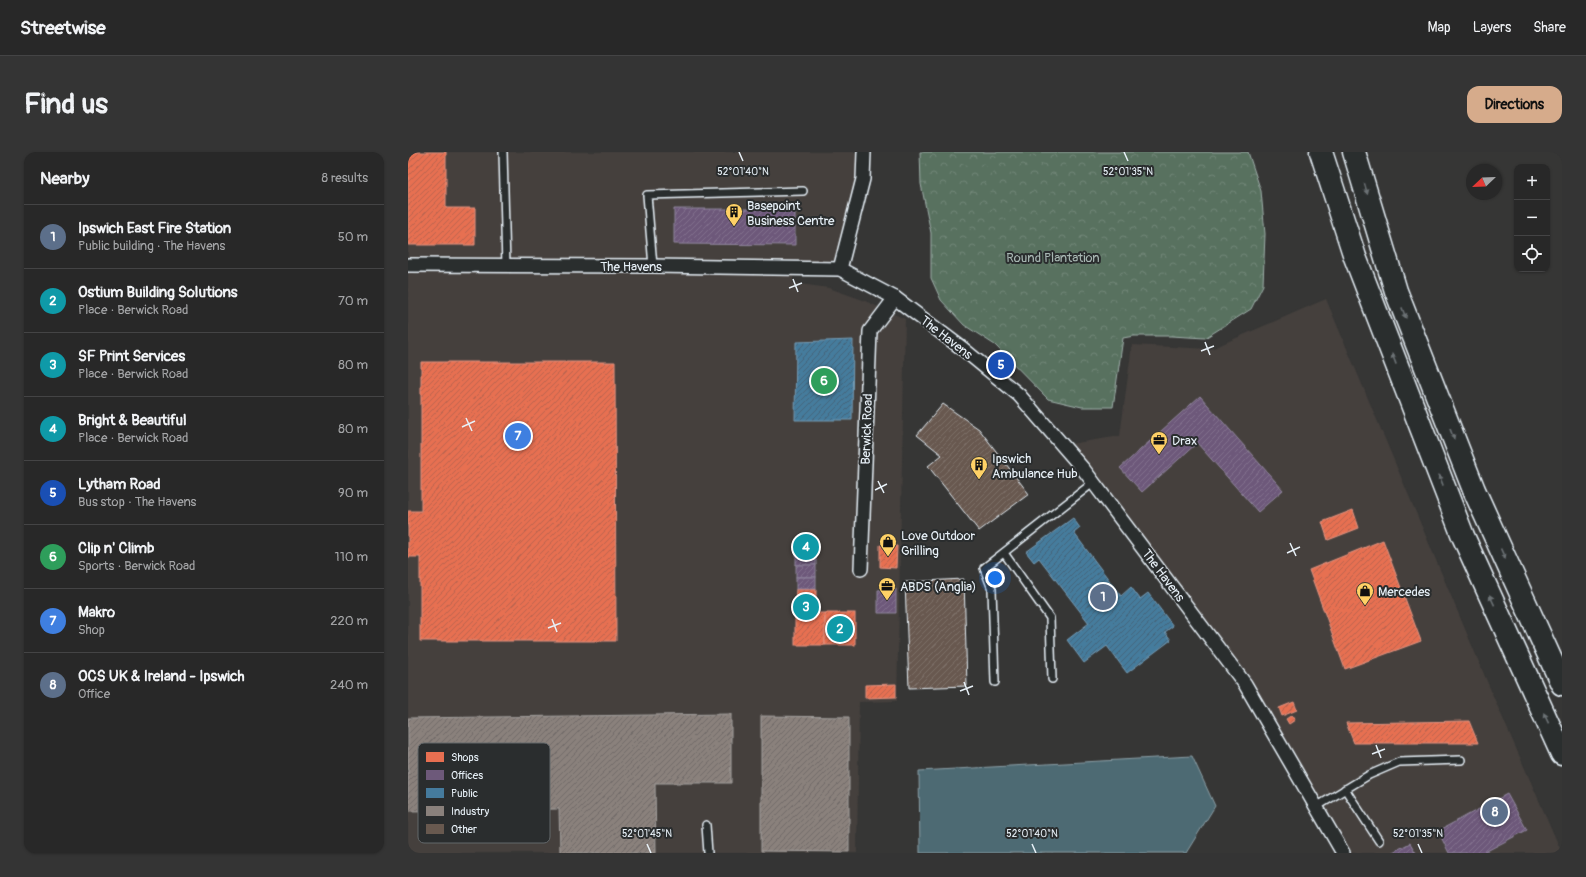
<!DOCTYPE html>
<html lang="en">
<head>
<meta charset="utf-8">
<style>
  body { margin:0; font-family:Pangolin,sans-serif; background:#343434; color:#f1f3f6 }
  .controls { position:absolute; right:12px; top:12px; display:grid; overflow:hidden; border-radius:8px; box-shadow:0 1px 3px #0004 }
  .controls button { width:36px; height:36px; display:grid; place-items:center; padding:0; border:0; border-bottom:1px solid #444445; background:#282828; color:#f1f3f6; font:20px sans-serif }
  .compass { position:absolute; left:1058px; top:12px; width:36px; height:36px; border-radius:50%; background:#282828; box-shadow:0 1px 3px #0004; rotate:247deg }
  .you { position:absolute; left:587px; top:426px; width:14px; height:14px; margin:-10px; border:3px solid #fff; border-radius:50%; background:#1a73e8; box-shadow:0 0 0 6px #1a73e833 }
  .badge { display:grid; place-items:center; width:26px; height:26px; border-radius:50%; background:#d6ab8b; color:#fff; font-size:13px; font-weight:700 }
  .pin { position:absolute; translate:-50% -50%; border:2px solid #fff; box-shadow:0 1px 4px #0006 }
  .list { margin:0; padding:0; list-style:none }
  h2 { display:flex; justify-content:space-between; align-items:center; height:52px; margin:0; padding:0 16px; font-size:17px }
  h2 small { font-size:13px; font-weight:400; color:#a5a6a8 }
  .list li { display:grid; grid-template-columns:26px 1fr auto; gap:12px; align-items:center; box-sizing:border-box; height:64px; padding:0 16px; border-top:1px solid #444445 }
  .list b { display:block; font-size:15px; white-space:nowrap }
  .list p { margin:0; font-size:13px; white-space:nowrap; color:#a5a6a8 }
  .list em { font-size:13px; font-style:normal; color:#a5a6a8 }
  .icon { flex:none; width:22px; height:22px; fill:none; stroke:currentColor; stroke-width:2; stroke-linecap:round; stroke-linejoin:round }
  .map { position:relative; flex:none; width:1154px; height:701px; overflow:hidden; border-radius:12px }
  header { display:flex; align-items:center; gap:24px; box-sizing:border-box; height:56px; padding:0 20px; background:#282828; border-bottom:1px solid #444445 }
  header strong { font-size:19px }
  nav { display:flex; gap:22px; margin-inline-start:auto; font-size:14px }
  .intro { display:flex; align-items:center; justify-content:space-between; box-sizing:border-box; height:96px; padding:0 24px }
  h1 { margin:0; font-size:28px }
  .button { padding:10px 18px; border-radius:12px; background:#d6ab8b; color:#111; font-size:14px; font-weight:700 }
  main { display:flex; gap:24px; padding:0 24px }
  aside { flex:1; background:#282828; border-radius:12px; box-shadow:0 1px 3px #0004 }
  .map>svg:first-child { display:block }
</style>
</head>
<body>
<header>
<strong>Streetwise</strong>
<nav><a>Map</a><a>Layers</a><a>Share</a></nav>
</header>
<div class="intro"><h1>Find us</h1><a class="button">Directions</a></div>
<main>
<aside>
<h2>Nearby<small>8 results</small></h2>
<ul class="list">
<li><span class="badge" style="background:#5c6f8a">1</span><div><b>Ipswich East Fire Station</b><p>Public building · The Havens</p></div><em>50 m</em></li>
<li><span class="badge" style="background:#0f9aa8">2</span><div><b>Ostium Building Solutions</b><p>Place · Berwick Road</p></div><em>70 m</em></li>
<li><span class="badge" style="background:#0f9aa8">3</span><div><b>SF Print Services</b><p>Place · Berwick Road</p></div><em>80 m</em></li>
<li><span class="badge" style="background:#0f9aa8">4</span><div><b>Bright &amp; Beautiful</b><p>Place · Berwick Road</p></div><em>80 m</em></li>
<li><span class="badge" style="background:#1a4fb4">5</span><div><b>Lytham Road</b><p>Bus stop · The Havens</p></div><em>90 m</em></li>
<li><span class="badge" style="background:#2e9e5b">6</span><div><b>Clip n' Climb</b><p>Sports · Berwick Road</p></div><em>110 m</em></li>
<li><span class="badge" style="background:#3f7fe0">7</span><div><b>Makro</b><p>Shop</p></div><em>220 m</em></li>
<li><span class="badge" style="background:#5c6f8a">8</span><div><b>OCS UK &amp; Ireland - Ipswich</b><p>Office</p></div><em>240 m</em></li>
</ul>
</aside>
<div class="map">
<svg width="1154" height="701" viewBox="0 0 1154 701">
  <defs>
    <pattern id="forest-crowns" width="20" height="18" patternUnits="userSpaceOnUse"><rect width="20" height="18" fill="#59715f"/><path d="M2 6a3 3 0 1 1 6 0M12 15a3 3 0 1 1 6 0" fill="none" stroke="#718677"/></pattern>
    <pattern id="shops-hatch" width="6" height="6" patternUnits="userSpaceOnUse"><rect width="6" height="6" fill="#e76f51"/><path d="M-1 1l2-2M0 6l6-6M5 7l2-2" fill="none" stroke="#b7634f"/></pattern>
    <pattern id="offices-hatch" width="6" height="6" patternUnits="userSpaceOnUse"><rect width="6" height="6" fill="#6d597a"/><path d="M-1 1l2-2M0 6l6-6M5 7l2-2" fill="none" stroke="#82718e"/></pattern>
    <pattern id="public-hatch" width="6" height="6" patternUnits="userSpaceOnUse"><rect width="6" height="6" fill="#457b9d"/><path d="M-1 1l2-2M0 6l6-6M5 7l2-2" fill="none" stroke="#456478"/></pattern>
    <pattern id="industry-hatch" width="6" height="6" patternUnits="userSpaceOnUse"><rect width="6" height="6" fill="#8a817c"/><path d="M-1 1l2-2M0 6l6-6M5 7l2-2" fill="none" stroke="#6f6a68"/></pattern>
    <pattern id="building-hatch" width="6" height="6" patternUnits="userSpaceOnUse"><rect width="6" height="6" fill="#68594f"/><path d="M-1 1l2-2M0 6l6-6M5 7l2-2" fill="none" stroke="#7e7169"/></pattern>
  </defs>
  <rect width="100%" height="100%" fill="#363635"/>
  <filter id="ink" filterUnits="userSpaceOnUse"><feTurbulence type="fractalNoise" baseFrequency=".025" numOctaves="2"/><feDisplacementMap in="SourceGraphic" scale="8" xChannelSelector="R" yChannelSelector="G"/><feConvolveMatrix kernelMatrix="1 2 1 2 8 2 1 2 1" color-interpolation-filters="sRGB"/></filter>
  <g filter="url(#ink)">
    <g fill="#45403d">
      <polygon points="0,0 456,0 432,117 385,117 385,131 421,136 455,148 497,167 489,549 451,550 449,701 0,701"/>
      <polygon points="918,147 1089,553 1154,701 935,701 837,532 656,293 712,284 724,193 803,197"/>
    </g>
    <polygon fill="url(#forest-crowns)" stroke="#a0b1ac" points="512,0 840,0 853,39 857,82 855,133 843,157 797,186 763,184 726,184 715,186 705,255 674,255 640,247 587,193 556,173 533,148 523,126 523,81 513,32"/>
    <polygon fill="#4e6a73" stroke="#8ca0a8" points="784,604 807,654 778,701 512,701 511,619"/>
    <g fill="url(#shops-hatch)" stroke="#e79683">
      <polygon points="0,0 38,0 38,56 67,56 67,93 0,93"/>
      <polygon points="13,210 207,210 208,489 12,489 12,405 0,405 0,359 13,359"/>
      <polygon points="945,358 951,376 920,388 914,370"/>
      <polygon points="975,388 1013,489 937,517 901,418"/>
      <polygon points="388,389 408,390 408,401 388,401"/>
      <polygon points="472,393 489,394 488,416 472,415"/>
      <polygon points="388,437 408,437 408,449 387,449"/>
      <rect x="387" y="449" width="21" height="12"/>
      <rect x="387" y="461" width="30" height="32"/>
      <rect x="417" y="461" width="30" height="32"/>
      <polygon points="488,532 488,545 457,546 457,533"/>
      <polygon points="886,550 889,558 874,564 871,556"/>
      <polygon points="884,563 887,568 881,572 878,567"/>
      <polygon points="1061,569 1070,591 946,591 938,571"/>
    </g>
    <g fill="url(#offices-hatch)" stroke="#9287a0">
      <polygon points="266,57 387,57 387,93 266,92"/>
      <polygon points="792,244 875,338 850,360 789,291 734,340 712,316"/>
      <rect x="388" y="401" width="20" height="12"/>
      <rect x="388" y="413" width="20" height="12"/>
      <rect x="388" y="425" width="20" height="12"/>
      <polygon points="488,437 488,461 470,461 470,438"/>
      <polygon points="1099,642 1119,678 1075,701 1041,701 1030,679"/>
      <polygon points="1002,691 1008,701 983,701"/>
    </g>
    <g fill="url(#public-hatch)" stroke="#769eb8">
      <polygon points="445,188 444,268 387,268 388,190"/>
      <polygon points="665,366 672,376 666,381 713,444 723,435 732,447 740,441 765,474 757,480 763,488 719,521 699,494 676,511 659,488 681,471 631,406 626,410 618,400"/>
    </g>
    <g fill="url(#industry-hatch)" stroke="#a6a3a1">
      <polygon points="323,562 323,631 247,631 248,701 152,701 151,657 0,659 0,566"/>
      <polygon points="353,564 441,565 441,700 353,699"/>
    </g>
    <g fill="url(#building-hatch)" stroke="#e8f1f8">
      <polygon points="535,252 571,277 621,342 571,379 520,314 534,303 509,283"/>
      <polygon points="556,427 559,534 501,536 497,430"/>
    </g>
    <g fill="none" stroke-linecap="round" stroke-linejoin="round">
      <defs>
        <g id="service">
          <polyline points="95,0 98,114"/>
          <polyline points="245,114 239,43 395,39"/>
          <polyline points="596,401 642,466 644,527"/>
          <polyline points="587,530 584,437 576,416 686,330"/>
          <polyline points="937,637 971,689"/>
          <polyline points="908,655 961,623 991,610 1053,608"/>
          <polyline points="298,673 300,701"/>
        </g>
        <g id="minor">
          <polyline points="0,113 245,114 432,117 487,146 555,197 611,243 676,318 837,532 935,701"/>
          <polyline points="432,117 455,27 456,0"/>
          <polyline points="453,417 462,179 487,146"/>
        </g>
        <g id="trunk">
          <polyline points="913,0 947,105 1055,384 1154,602"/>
          <polyline points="946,0 988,139 1066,338 1154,532"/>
        </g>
      </defs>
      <use href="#service" stroke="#e8f1f8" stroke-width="10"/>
      <use href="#minor" stroke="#e8f1f8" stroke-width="16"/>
      <use href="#trunk" stroke="#e8f1f8" stroke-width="25"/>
      <use href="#service" stroke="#2a2d2e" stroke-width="7"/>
      <use href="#minor" stroke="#2a2d2e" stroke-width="13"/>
      <use href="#trunk" stroke="#2a2d2e" stroke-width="22"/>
    </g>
    <defs><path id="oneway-solid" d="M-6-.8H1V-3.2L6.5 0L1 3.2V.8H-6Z"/></defs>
    <g fill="#6c7275">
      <use href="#oneway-solid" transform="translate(958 37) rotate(74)"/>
      <use href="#oneway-solid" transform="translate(996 161) rotate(69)"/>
      <use href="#oneway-solid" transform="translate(986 207) rotate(-111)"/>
      <use href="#oneway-solid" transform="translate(1044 282) rotate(69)"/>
      <use href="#oneway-solid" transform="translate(1033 328) rotate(-111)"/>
      <use href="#oneway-solid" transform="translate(1095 402) rotate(66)"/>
      <use href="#oneway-solid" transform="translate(1084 448) rotate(-115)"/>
      <use href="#oneway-solid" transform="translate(1138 566) rotate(-115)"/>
    </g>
  </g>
  <path fill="none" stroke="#e8f1f8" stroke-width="1.5" d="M331 0 335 9M716 0 720 9M385 127 390 140M381 136 394 131M797 190 802 203M793 199 806 194M58 266 64 279M54 275 67 269M470 329 476 341M467 338 479 332M882 391 888 404M879 401 892 395M144 467 149 480M140 476 153 471M556 530 561 543M552 539 565 534M968 593 973 606M964 602 977 597M239 692 243 701M624 692 628 701M1010 692 1014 701"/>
  <defs>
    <symbol id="building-pin" viewBox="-11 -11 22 30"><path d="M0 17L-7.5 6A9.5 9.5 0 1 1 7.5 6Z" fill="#ffd166" stroke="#2a2d2e"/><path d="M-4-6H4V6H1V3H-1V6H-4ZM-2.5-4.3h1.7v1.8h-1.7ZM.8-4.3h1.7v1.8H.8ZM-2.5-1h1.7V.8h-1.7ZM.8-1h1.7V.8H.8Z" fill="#111"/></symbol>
    <symbol id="office-pin" viewBox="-11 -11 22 30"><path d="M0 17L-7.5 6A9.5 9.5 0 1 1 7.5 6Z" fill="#ffd166" stroke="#2a2d2e"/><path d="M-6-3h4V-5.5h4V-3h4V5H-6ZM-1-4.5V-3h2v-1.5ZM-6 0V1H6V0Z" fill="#111"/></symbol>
    <symbol id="shop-pin" viewBox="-11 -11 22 30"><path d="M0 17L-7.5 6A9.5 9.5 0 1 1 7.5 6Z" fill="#ffd166" stroke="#2a2d2e"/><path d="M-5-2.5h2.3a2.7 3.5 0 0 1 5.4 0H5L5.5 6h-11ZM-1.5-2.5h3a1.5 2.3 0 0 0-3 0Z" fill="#111"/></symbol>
  </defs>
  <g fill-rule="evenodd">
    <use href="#building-pin" x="316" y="50" width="20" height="27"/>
    <use href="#office-pin" x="741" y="278" width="20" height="27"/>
    <use href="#building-pin" x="561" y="303" width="20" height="27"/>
    <use href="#shop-pin" x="470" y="380" width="20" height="27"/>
    <use href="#office-pin" x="469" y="424" width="20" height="27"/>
    <use href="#shop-pin" x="947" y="429" width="20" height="27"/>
  </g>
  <g text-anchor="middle" stroke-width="4" stroke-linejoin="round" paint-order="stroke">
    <g font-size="13" fill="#e8f1f8" stroke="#2a2d2e" text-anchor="start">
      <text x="339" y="58">Basepoint<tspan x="339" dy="15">Business Centre</tspan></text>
      <text x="764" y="293">Drax</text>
      <text x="584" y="311">Ipswich<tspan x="584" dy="15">Ambulance Hub</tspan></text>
      <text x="493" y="388">Love Outdoor<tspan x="493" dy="15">Grilling</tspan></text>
      <text x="492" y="439">ABDS (Anglia)</text>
      <text x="970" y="444">Mercedes</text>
    </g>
    <g font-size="13" fill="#a8b7b3" stroke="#2a2d2e">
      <text x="645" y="110">Round Plantation</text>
    </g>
    <g font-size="13" fill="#e8f1f8" stroke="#2a2d2e">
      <text x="223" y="119">The Havens</text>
      <text transform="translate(539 185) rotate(38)" y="5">The Havens</text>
      <text transform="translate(458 277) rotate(-88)" y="5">Berwick Road</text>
      <text transform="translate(756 423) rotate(53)" y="5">The Havens</text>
    </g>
  </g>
  <rect x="10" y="591" width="132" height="100" rx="6" fill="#2a2d2e" stroke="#63686b" stroke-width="1"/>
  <rect x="18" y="600" width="18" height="10" fill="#e76f51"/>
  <rect x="18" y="618" width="18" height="10" fill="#6d597a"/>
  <rect x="18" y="636" width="18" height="10" fill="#457b9d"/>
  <rect x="18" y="654" width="18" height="10" fill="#8a817c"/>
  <rect x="18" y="672" width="18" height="10" fill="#68594f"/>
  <g font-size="11" fill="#e8f1f8">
    <text x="43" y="609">Shops</text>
    <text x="43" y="627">Offices</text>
    <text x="43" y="645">Public</text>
    <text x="43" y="663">Industry</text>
    <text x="43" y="681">Other</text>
  </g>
  <g font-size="10" text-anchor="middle" fill="#e8f1f8" stroke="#2a2d2e" stroke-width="4" stroke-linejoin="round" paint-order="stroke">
    <text x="335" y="23">52°01'40"N</text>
    <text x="720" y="23">52°01'35"N</text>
    <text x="239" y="685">52°01'45"N</text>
    <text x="624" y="685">52°01'40"N</text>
    <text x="1010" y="685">52°01'35"N</text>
  </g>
</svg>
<div class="controls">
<button>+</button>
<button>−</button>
<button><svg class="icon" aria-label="locate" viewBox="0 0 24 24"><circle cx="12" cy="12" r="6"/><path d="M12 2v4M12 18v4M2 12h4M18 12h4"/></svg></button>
</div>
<svg class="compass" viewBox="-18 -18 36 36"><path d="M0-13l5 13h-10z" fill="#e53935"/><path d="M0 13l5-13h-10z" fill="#a5a6a8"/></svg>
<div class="you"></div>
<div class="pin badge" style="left:695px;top:445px;background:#5c6f8a">1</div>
<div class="pin badge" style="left:432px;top:477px;background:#0f9aa8">2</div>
<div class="pin badge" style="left:398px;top:455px;background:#0f9aa8">3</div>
<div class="pin badge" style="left:398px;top:395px;background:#0f9aa8">4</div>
<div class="pin badge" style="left:593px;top:213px;background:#1a4fb4">5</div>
<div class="pin badge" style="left:416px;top:229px;background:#2e9e5b">6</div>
<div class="pin badge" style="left:110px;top:284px;background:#3f7fe0">7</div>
<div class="pin badge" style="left:1087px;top:660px;background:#5c6f8a">8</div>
</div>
</main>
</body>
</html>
